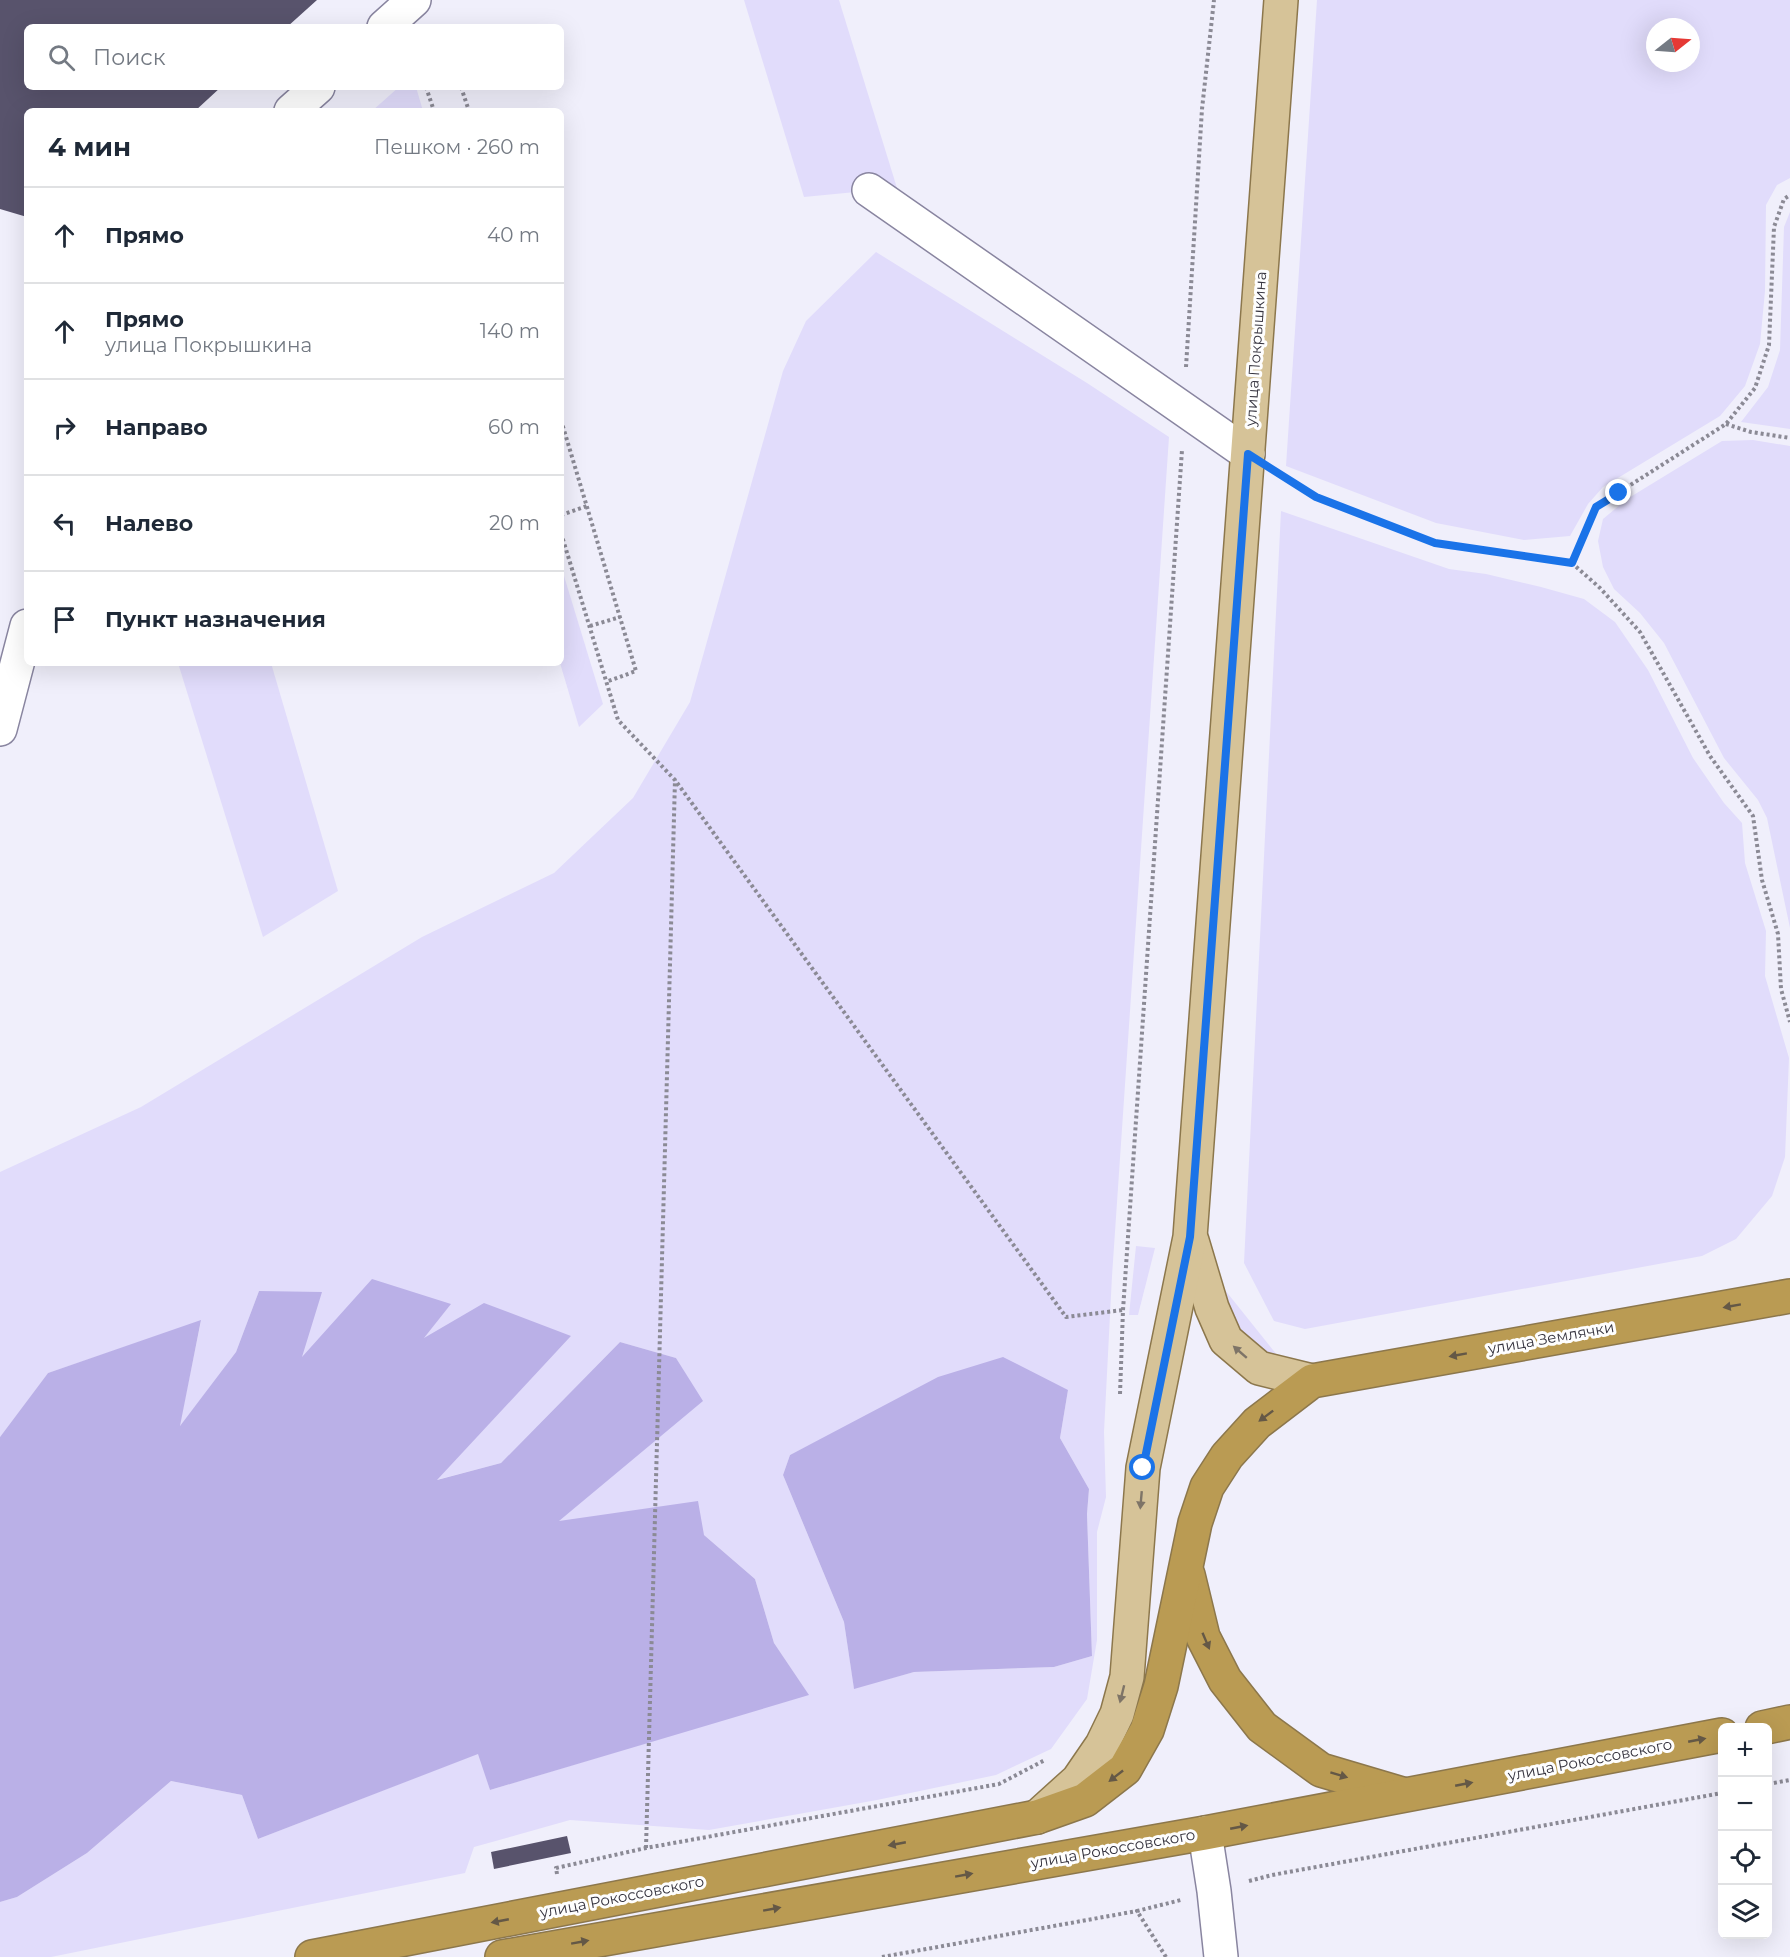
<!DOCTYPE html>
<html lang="ru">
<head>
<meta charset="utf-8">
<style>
  body { margin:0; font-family:Montserrat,sans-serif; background:#f6f6f7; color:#1f2937 }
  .controls { position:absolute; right:18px; bottom:18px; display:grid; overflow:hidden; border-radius:9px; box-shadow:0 6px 24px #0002 }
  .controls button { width:54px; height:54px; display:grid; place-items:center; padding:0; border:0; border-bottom:2px solid #e0e1e3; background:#fff; color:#1f2937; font:30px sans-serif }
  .compass { position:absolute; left:1646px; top:18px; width:54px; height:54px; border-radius:50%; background:#fff; box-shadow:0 6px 24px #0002; rotate:73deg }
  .stop { position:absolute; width:18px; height:18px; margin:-14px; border:4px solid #1a73e8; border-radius:50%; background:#fff }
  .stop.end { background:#1a73e8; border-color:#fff; box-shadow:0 2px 6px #0008 }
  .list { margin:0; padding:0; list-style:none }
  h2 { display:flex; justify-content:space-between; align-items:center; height:78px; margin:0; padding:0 24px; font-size:26px }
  h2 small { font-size:20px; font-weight:400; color:#747a83 }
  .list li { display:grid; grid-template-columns:39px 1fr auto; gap:18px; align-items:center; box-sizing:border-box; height:96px; padding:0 24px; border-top:2px solid #e0e1e3 }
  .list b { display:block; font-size:22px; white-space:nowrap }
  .list p { margin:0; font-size:20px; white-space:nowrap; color:#747a83 }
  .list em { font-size:20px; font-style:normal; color:#747a83 }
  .icon { flex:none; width:33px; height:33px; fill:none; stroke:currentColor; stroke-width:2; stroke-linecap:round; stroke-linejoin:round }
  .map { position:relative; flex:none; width:1790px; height:1957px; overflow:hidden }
  .search { position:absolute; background:#fff; box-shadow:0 6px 24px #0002; left:24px; top:24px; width:540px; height:66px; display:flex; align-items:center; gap:15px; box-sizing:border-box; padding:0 21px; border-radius:9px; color:#747a83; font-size:22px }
  .panel { position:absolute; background:#fff; box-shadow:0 6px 24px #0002; left:24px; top:108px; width:540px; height:558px; border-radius:9px }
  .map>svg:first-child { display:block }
</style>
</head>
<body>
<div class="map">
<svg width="1790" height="1957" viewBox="0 0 1790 1957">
  <rect width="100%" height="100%" fill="#f0effb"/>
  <g fill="#e1dcfb" fill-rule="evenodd">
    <polygon points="744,0 839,0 897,188 804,197"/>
    <path d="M1317 0H1790V178L1777 185 1766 205 1765 291 1760 344 1745 386 1720 416 1603 487 1588 504 1570 536 1524 540 1436 523 1286 466ZM1655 27H1691V63H1655Z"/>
    <polygon points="399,87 416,87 423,111 372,111"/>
    <polygon points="1790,212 1790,429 1741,422 1768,387 1780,350 1784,227"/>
    <path d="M876 252 1087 383 1169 437 1112 1276 1104 1432 1106 1497 1097 1532V1640L1087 1699 1051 1749 996 1775 877 1800 709 1830 570 1820 474 1847 465 1873 51 1957H0V1902L17 1897 87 1853 171 1781 242 1795 258 1839 479 1753 490 1790 808 1694 774 1643 755 1579 704 1535 558 1521 702 1401 676 1358 620 1342 501 1463 436 1480 571 1336 422 1340 450 1305 301 1359 259 1291 236 1352 179 1428 201 1321 48 1373 0 1437V1172L141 1107 422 937 554 873 633 798 690 702 783 371 806 321ZM1068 1390 1060 1438 1089 1489 1087 1514 1092 1656 1054 1667 914 1672 854 1688 844 1622 783 1475 790 1455 842 1429Z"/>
    <polygon points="1753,440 1790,446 1790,928 1767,818 1758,800 1724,758 1664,643 1640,613 1614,589 1603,567 1598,541 1603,519 1627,499 1722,441"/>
    <polygon points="1281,511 1449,569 1486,574 1541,587 1584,599 1615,622 1648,670 1693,758 1724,803 1742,823 1745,863 1766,931 1765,976 1789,1058 1785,1157 1772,1196 1736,1239 1702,1256 1305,1329 1274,1321 1244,1263"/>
    <polygon points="561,566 603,704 579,727 560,663"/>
    <polygon points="178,663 271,663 338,891 263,937"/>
    <polygon points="1136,1246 1155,1248 1138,1315 1129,1315"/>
    <polygon points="1225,1290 1277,1355 1259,1355 1233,1323"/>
  </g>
  <g fill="#bab0e7">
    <polygon points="372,1279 451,1304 424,1338 484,1303 571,1336 437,1480 501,1463 620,1342 676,1358 703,1401 559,1521 698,1501 704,1535 755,1579 774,1643 809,1695 490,1790 478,1754 258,1839 242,1795 171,1781 87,1853 17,1897 0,1902 0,1437 48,1373 201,1320 180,1426 236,1352 259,1291 322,1292 302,1357"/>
    <polygon points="1003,1357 1068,1390 1060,1438 1089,1489 1087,1514 1092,1656 1054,1667 914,1672 854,1689 844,1622 783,1475 790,1455 938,1377"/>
  </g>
  <g fill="#58536c">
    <polygon points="0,0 317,0 287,27 27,27 27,87 221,87 195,111 27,111 27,217 0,209"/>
    <polygon points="567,1836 571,1853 494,1869 491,1852"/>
  </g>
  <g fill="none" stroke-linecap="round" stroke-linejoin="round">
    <defs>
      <g id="minor">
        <polyline points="384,27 414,0"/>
        <polyline points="291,111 318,87"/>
        <polyline points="869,190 1248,454"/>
        <polyline points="0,729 27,626"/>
        <polyline points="1205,1833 1214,1891 1221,1957"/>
      </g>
      <g id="major">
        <polyline points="1192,1241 1212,1308 1226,1340 1259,1368 1312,1381"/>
        <polyline points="1037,1817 1078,1780 1102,1745 1117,1714 1127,1677 1143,1468 1190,1237 1281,0"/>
      </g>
      <g id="highway">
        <polyline points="1188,1575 1203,1637 1225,1680 1262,1727 1321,1770 1402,1794"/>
        <polyline points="1762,1728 1790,1722"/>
        <polyline points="312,1957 1037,1817 1085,1800 1125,1769 1147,1730 1161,1686 1195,1523 1207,1487 1227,1456 1257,1423 1312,1381 1790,1296"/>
        <polyline points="502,1957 1205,1833 1722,1735"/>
      </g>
    </defs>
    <use href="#minor" stroke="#8985a0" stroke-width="36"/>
    <use href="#major" stroke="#8c774c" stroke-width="36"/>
    <use href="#highway" stroke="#8c774c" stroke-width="36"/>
    <g stroke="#8b8a95" stroke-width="4" stroke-dasharray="3 3" stroke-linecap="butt">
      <polyline points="426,87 434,111"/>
      <polyline points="461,87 469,111"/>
      <polyline points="1186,367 1202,109 1214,0"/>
      <polyline points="561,420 636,671 606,682"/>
      <polyline points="1726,424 1751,432 1790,438"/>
      <polyline points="1282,475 1316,497 1435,543 1572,563 1600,588 1640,632 1710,756 1753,816 1762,880 1778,934 1781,989 1790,1022"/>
      <polyline points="561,515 587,506"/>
      <polyline points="561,533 618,720 675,780 1066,1317 1123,1310"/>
      <polyline points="1572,563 1596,507 1726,424 1755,388 1769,345 1774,227 1784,199 1790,195"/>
      <polyline points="590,626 620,617"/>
      <polyline points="1120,1394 1123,1310 1182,450"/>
      <polyline points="1768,1784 1790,1780"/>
      <polyline points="646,1848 675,780"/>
      <polyline points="557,1874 556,1868 646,1848 999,1784 1045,1760"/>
      <polyline points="1249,1881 1272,1875 1722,1793"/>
      <polyline points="882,1957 1137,1911"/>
      <polyline points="1166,1957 1137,1911 1181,1900"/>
    </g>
    <use href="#minor" stroke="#fff" stroke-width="33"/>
    <use href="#major" stroke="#d6c398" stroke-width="33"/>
    <use href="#highway" stroke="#ba9b53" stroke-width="33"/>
  </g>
  <defs><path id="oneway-solid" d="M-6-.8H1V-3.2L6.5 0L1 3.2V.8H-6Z" transform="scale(1.5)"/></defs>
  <g fill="#645846">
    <use href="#oneway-solid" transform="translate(1732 1306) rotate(170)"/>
    <use href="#oneway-solid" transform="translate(1458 1355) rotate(170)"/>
    <use href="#oneway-solid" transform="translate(1266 1416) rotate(143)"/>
    <use href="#oneway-solid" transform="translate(1206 1641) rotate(67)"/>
    <use href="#oneway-solid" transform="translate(1697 1740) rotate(-11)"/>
    <use href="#oneway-solid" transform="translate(1339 1775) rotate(17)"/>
    <use href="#oneway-solid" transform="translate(1116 1776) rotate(142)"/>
    <use href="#oneway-solid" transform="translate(1464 1784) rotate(-11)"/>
    <use href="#oneway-solid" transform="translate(1239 1827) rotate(-11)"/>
    <use href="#oneway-solid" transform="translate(897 1844) rotate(169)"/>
    <use href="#oneway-solid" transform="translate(964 1875) rotate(-10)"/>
    <use href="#oneway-solid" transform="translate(772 1909) rotate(-10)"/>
    <use href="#oneway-solid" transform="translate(500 1921) rotate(169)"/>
    <use href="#oneway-solid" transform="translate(580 1942) rotate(-10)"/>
  </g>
  <g fill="#7e7467">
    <use href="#oneway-solid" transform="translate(1240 1352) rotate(-139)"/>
    <use href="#oneway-solid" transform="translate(1141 1500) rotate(95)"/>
    <use href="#oneway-solid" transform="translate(1122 1694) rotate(104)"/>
  </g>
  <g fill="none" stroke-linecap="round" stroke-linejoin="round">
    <polyline stroke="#1a73e8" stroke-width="8" points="1143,1468 1190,1237 1248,454 1316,497 1435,543 1572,563 1596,507 1619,493"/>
  </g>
  <g text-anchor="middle" stroke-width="6" stroke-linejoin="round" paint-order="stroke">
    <g font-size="15" fill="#36343f" stroke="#fefefe">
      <text transform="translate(1256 349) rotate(-86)" y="5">улица Покрышкина</text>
      <text transform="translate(1551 1338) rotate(-10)" y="5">улица Землячки</text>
      <text transform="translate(1590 1760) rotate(-11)" y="5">улица Рокоссовского</text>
      <text transform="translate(1113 1849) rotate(-10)" y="5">улица Рокоссовского</text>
      <text transform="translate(622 1897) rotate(-11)" y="5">улица Рокоссовского</text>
    </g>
  </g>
</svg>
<div class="controls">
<button>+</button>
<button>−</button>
<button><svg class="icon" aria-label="locate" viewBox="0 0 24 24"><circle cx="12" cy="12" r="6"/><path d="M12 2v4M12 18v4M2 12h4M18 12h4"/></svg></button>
<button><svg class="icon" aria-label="layers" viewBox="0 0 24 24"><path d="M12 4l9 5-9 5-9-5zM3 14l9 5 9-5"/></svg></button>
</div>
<svg class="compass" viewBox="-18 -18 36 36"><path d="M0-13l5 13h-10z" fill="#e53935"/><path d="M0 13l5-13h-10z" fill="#747a83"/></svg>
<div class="stop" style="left:1143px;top:1468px"></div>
<div class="stop end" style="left:1619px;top:493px"></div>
<div class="search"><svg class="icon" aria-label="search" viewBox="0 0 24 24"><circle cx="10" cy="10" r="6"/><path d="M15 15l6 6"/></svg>Поиск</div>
<section class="panel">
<h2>4 мин<small>Пешком · 260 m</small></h2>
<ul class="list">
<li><svg class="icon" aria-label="ahead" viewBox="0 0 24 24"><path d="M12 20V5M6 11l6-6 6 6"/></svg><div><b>Прямо</b></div><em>40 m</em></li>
<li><svg class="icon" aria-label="ahead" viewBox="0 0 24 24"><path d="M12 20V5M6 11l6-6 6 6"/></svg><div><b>Прямо</b><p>улица Покрышкина</p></div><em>140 m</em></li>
<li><svg class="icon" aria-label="right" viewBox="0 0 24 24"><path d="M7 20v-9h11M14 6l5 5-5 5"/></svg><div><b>Направо</b></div><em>60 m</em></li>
<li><svg class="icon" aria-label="left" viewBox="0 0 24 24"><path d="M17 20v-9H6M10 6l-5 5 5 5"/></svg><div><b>Налево</b></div><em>20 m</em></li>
<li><svg class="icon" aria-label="arrive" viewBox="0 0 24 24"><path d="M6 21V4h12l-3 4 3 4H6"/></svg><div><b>Пункт назначения</b></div></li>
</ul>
</section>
</div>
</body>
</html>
